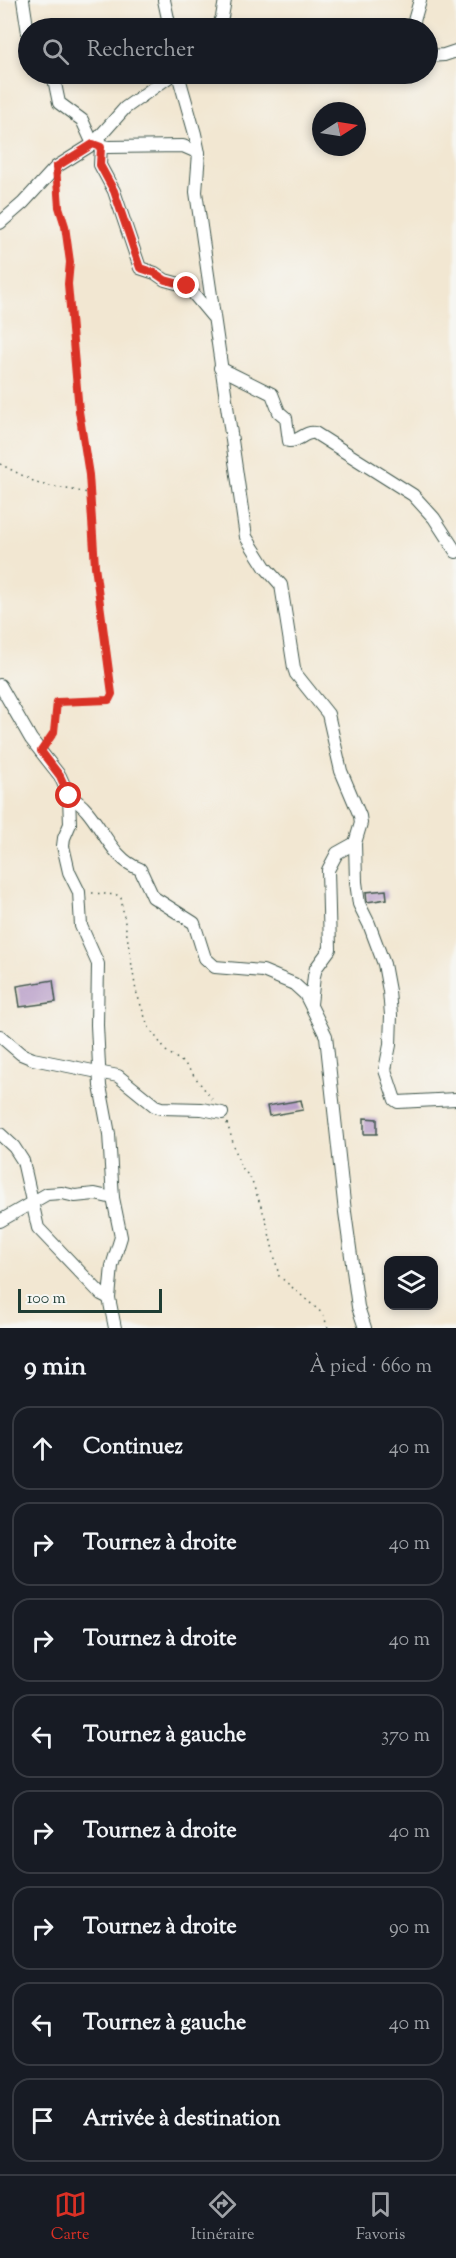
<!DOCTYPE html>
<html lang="fr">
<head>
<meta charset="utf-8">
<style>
  body { margin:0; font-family:"Sorts Mill Goudy",serif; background:#20242c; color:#f1f3f6 }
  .controls { position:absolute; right:18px; bottom:18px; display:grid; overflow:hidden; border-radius:12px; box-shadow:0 3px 9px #0003 }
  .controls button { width:54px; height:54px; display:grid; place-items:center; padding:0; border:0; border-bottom:2px solid #363941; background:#171b24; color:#f1f3f6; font:30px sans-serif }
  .compass { position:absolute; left:312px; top:102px; width:54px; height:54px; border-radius:50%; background:#171b24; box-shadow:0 3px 9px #0003; rotate:78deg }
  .scale { position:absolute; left:18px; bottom:15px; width:144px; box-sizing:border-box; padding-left:6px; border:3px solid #1f3d34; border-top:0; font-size:16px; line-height:21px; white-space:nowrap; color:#1f3d34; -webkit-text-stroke:4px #f6f6f2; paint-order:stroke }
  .stop { position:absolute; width:18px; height:18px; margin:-14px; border:4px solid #d93025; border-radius:50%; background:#fff }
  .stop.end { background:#d93025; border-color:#fff; box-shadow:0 2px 6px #0008 }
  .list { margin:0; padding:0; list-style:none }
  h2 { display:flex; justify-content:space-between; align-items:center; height:78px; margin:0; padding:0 24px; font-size:26px }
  h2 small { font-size:20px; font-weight:400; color:#9ea1a6 }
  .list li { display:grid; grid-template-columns:39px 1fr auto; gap:18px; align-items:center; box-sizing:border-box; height:84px; margin:0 12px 12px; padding:0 12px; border:2px solid #363941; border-radius:18px }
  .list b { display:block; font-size:22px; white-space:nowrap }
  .list em { font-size:20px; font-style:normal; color:#9ea1a6 }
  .icon { flex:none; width:33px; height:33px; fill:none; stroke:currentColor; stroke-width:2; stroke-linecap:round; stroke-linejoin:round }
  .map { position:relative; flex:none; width:456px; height:1328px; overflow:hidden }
  .search { position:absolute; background:#171b24; box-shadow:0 3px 9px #0003; left:18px; right:18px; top:18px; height:66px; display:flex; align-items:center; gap:15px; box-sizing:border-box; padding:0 21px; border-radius:33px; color:#9ea1a6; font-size:22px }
  .sheet { height:846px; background:#171b24 }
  nav { display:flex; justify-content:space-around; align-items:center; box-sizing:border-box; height:84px; border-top:2px solid #363941; background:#171b24; font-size:16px; color:#9ea1a6 }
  nav a { display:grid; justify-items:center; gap:3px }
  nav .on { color:#d93025 }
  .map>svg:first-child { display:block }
</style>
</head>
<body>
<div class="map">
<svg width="456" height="1328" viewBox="0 0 456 1328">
  <rect width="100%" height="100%" fill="#f6f6f2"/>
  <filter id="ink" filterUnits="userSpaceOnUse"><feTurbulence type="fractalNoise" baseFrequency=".0167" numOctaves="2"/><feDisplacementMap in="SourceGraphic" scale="12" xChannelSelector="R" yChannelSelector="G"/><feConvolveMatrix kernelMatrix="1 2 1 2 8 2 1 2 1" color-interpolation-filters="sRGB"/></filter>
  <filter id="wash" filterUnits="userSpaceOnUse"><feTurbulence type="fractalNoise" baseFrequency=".008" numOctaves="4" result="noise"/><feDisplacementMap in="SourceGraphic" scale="24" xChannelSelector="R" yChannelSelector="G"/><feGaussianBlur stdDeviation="1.35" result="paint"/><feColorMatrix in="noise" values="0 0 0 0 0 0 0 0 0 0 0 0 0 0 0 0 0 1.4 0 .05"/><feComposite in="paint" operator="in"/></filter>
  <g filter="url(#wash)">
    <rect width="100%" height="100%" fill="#f2e7d2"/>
    <g id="blocks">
      <g fill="#b79cc7">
        <polygon points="386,890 387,899 367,902 366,892"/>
        <polygon points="53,980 56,1002 20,1007 17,986"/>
        <polygon points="301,1100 303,1110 269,1116 267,1106"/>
        <polygon points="364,1118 377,1119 377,1134 364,1134"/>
      </g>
    </g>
  </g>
  <g filter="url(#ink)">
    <use href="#blocks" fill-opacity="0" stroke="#3f564c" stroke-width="1.5"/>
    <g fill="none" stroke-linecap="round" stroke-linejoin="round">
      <defs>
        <g id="minor">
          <polyline points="23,0 28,33"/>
          <polyline points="164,0 170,28"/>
          <polyline points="218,28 222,17 225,0"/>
          <polyline points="229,28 230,28"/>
          <polyline points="412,28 420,0"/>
          <polyline points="428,56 444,55 456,51"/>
          <polyline points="53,74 59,103 82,120 93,144 108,147 183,146 199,153"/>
          <polyline points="178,74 195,134 199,153 196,192 246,537 265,567 281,585 294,668 296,674 328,714 341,771 360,816 361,823 355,843 356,882 359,904 369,924 384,964 389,991 391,1015 390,1045 385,1070 395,1100 398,1102 456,1099"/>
          <polyline points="101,146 100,165 114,191 140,268 155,273 165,280 187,286 212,316"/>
          <polyline points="0,223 23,203 56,167 93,144 125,108 173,74"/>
          <path d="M220 368 272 394 279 412 286 418 289 441C299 442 305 431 315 433L413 495 434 518 456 552"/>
          <polyline points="0,685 31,739 60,776 69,796 70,824 64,838 63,846 69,872 79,892 81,926 98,964 97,1025 100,1086 109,1134 113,1198 121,1237 112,1266 109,1298 115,1328"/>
          <path d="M69 796C76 800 82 805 87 811 104 831 115 861 140 869L153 897 194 923 205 958 215 967 263 971 294 984 305 994 326 1036 345 1212 358 1307 365 1328"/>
          <polyline points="311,1004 314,976 316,968 330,949 328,870 337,853 355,843"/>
          <polyline points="0,1036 21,1054 33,1059 118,1076 155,1106 161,1108 202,1109 222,1113"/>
          <polyline points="0,1134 14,1147 23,1161 38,1228 101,1294 109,1298"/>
          <polyline points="0,1221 47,1194 62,1193 75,1196 95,1194 113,1198"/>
        </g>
      </defs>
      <use href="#minor" stroke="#3f564c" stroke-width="14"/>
      <g stroke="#3f564c" stroke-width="1.5" stroke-dasharray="1.5 4.5" stroke-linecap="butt">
        <polyline points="0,464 39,484 89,493"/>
        <polyline points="47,743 54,731 57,702 109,700 112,694 95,566 89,475 79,412 68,284 70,262 65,226 59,207 58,182"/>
        <polyline points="92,893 117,895 121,898 136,991 148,1026 166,1051 185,1064 212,1099"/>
        <polyline points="227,1123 240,1165 251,1179 266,1220 279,1276 323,1314 328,1328"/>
      </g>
      <use href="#minor" stroke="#fff" stroke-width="12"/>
    </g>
  </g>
  <g fill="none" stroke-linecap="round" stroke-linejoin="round" filter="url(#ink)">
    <polyline stroke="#d93025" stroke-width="8" points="69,796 60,776 41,751 54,732 57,702 109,700 112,694 95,566 89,475 79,411 68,284 70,262 65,226 59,207 56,167 93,144 101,147 100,165 114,191 140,268 155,273 165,280 187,286"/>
  </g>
</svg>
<div class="controls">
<button><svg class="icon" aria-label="layers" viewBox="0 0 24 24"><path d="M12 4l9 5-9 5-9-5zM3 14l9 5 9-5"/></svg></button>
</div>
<svg class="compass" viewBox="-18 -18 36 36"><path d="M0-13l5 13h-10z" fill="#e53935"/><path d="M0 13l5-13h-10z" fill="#9ea1a6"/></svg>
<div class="scale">100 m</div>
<div class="stop" style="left:69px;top:796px"></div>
<div class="stop end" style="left:187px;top:286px"></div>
<div class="search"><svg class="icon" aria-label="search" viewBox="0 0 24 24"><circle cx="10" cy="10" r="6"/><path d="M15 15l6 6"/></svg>Rechercher</div>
</div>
<section class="sheet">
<h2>9 min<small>À pied · 660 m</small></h2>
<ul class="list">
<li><svg class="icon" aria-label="ahead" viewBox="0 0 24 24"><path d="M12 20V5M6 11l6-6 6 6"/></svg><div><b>Continuez</b></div><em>40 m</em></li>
<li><svg class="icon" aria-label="right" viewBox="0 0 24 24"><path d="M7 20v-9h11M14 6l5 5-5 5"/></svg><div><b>Tournez à droite</b></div><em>40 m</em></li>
<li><svg class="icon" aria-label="right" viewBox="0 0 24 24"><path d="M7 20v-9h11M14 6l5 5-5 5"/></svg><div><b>Tournez à droite</b></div><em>40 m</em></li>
<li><svg class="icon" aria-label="left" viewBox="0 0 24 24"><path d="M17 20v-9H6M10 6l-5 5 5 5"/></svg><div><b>Tournez à gauche</b></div><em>370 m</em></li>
<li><svg class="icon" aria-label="right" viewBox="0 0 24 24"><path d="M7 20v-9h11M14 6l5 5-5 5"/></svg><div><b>Tournez à droite</b></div><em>40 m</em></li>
<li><svg class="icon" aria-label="right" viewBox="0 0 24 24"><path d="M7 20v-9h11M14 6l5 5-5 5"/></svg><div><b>Tournez à droite</b></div><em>90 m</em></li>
<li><svg class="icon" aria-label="left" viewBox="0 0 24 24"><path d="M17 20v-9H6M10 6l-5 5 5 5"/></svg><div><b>Tournez à gauche</b></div><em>40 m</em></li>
<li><svg class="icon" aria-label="arrive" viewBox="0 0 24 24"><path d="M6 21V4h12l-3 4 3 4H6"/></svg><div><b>Arrivée à destination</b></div></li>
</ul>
</section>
<nav>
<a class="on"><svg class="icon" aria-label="map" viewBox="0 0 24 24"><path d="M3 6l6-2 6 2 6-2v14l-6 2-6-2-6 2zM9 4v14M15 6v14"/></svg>Carte</a>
<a><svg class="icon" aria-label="directions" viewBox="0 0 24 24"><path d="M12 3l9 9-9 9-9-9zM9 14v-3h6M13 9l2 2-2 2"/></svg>Itinéraire</a>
<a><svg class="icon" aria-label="saved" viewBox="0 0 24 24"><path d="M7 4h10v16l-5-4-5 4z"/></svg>Favoris</a>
</nav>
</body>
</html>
